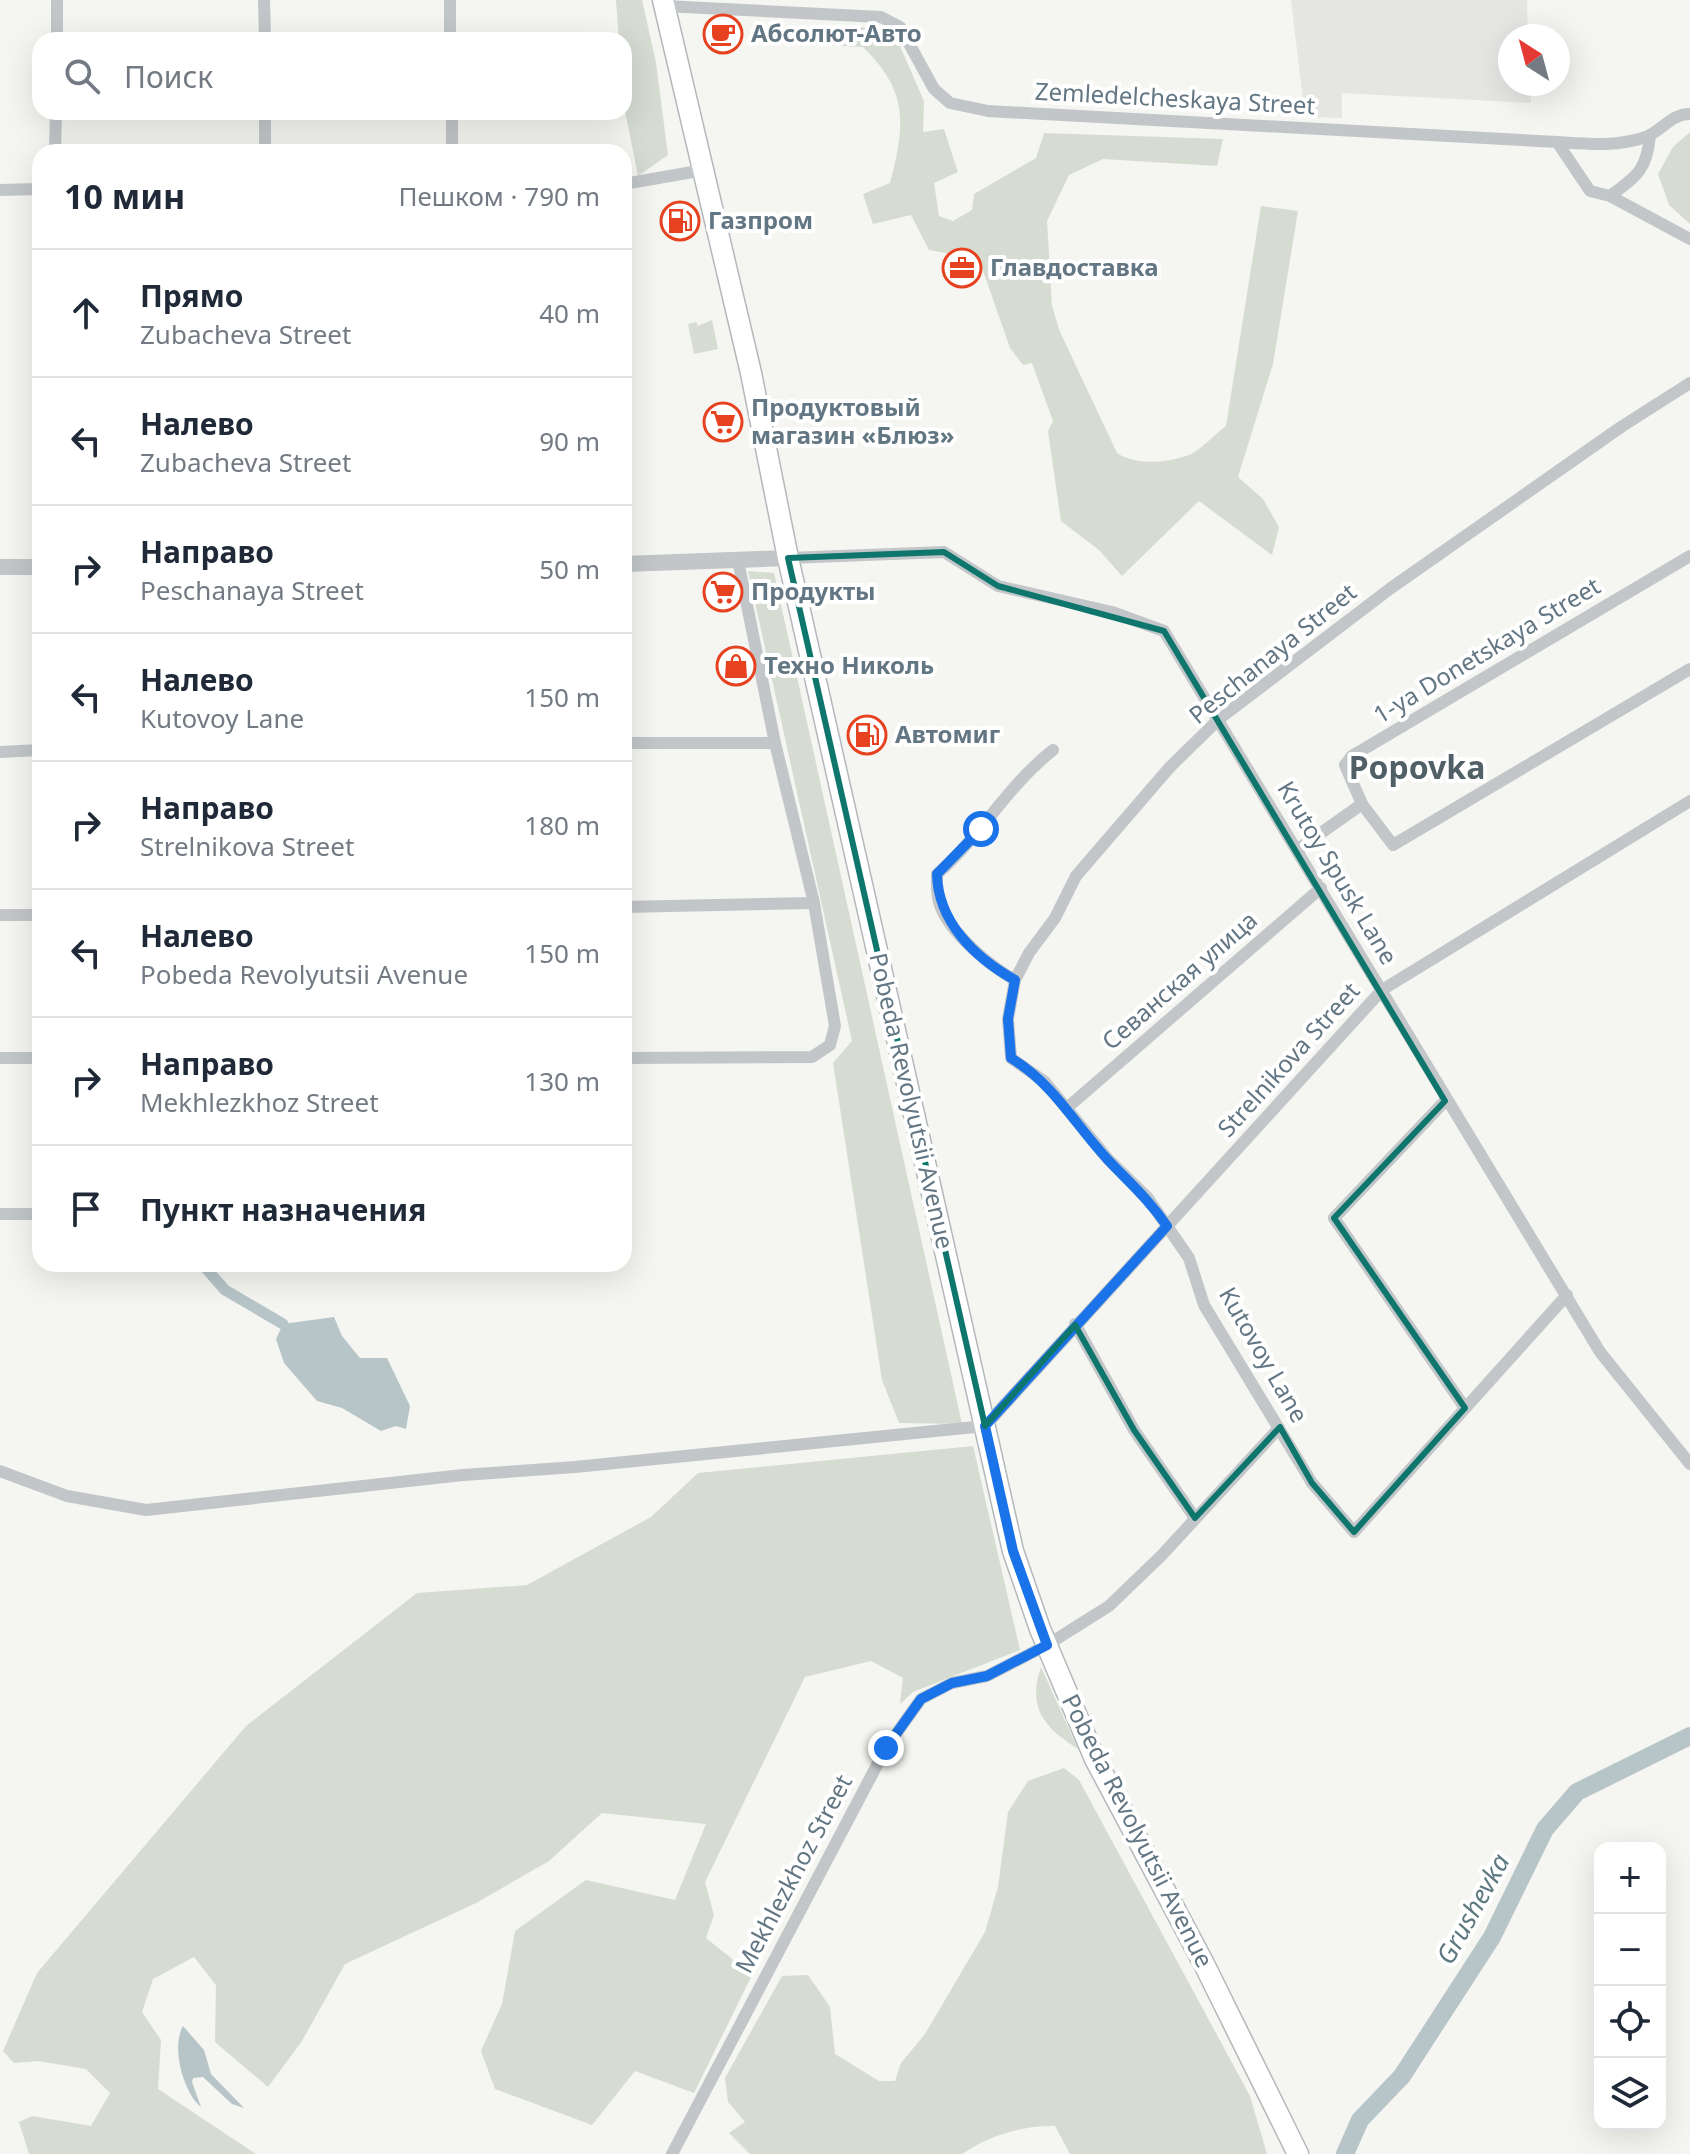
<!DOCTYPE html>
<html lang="ru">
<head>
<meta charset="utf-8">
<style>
  body { margin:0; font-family:"Noto Sans",sans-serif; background:#f2f2f3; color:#1f2937 }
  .controls { position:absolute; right:24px; bottom:24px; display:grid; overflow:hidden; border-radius:16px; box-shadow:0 8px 32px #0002 }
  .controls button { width:72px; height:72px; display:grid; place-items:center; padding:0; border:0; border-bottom:2px solid #e0e1e3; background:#fff; color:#1f2937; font:40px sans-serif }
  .compass { position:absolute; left:1498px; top:24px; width:72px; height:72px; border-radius:50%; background:#fff; box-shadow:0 8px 32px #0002; rotate:324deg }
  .stop { position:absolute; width:24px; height:24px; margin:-18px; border:6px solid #1a73e8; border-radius:50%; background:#fff }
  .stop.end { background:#1a73e8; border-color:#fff; box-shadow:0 2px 8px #0008 }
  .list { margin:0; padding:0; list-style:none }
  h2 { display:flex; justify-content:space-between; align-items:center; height:104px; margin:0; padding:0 32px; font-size:34px }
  h2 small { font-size:26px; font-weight:400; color:#747a83 }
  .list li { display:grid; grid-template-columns:52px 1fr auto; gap:24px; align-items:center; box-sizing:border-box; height:128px; padding:0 32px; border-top:2px solid #e0e1e3 }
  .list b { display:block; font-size:30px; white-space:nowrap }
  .list p { margin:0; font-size:26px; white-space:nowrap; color:#747a83 }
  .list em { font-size:26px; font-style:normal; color:#747a83 }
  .icon { flex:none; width:44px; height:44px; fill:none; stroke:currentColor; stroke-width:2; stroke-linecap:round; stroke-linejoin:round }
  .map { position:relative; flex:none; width:1690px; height:2154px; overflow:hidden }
  .search { position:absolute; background:#fff; box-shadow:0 8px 32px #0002; left:32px; top:32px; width:600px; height:88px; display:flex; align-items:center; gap:20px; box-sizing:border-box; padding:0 28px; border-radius:24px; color:#747a83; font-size:30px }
  .panel { position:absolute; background:#fff; box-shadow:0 8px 32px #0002; left:32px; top:144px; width:600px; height:1128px; border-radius:24px }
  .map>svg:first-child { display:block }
</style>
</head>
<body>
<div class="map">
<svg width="1690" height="2154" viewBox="0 0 1690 2154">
  <rect width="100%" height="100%" fill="#f5f5f1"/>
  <polygon fill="#e5e6e4" points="1291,0 1527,0 1528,36 1510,36 1510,84 1530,84 1531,103 1342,93 1342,118 1305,117"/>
  <g fill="#d6dcd2">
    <polygon points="616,0 642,0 656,63 668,155 638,176 624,106 624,40 619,40"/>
    <path d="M851 27 875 28 896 37 924 101 923 132 944 129 958 172 934 183 939 216 953 221 972 210 974 194 1036 158 1044 133 1223 139 1217 166 1103 159 1069 175 1047 221 1052 306 1060 332 1117 453C1136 466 1169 463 1191 454 1203 448 1215 434 1226 426L1261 206 1298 211 1273 364 1238 477 1263 499 1279 527 1272 555 1199 501 1122 576 1099 550 1061 521 1048 431 1053 421 1032 363 1023 365 1010 348 979 259 929 250 911 215 873 224 863 194 890 183C905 124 909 92 863 47L820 45 812 30Z"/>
    <polygon points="1690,132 1690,224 1669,205 1658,174 1673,147"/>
    <polygon points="712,320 718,349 694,354 688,324 696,322 698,326"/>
    <polygon points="748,571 774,573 962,1424 899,1423 882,1380 833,1063 852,1041"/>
    <polygon points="973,1446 1020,1650 913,1692 900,1704 903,1678 871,1661 805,1677 705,1882 714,1915 706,1938 752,1975 694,2093 635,2071 592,2125 495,2089 481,2051 502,2004 515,1931 586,1880 675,1900 706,1824 602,1813 549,1861 476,1903 345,1964 302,2041 268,2087 215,2042 216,1985 194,1957 153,1979 142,2012 161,2040 158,2089 256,2154 29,2154 19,2122 32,2116 91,2126 110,2093 86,2069 38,2061 14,2063 3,2051 37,1973 246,1726 417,1593 527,1585 651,1517 698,1473"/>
    <path d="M1041 1667 1078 1749C1044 1728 1027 1707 1041 1667Z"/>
    <path d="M1064 1768 1079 1780 1250 2096 1267 2154H1070L1055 2126C1023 2125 988 2136 962 2154H750L729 2133 745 2122 728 2102 725 2078 782 1976 808 1975 830 2007 835 2054 879 2081H895L901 2063 925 2034 985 1932 998 1887 1008 1812 1028 1781Z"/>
  </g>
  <g fill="#b7c5c8">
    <polygon points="334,1317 342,1336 360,1358 387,1358 410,1406 406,1429 396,1426 381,1431 342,1408 317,1401 284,1363 276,1339 283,1324"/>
    <path d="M183 2026 204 2050 211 2074 244 2108 232 2104 203 2077 193 2078 192 2082 201 2107C183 2092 171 2047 183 2026Z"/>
  </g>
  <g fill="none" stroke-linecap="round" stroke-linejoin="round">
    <polyline stroke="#b7c5c8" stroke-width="11" points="202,1264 225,1290 283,1324"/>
    <polyline stroke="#b7c5c8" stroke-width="18" points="1345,2154 1360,2120 1402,2076 1492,1937 1545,1829 1577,1792 1690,1736"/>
    <defs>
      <polyline id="primary" points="663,0 751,373 788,558 1013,1551 1040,1629 1095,1759 1204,1964 1298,2154"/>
    </defs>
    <use href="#primary" stroke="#b3b8bb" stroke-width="23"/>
    <g stroke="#c2c6c9" stroke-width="12">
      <polyline points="264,0 265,40"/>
      <polyline points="450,0 450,40"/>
      <polyline points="664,6 881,17 900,27 934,89 950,103 988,111 1557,142 1590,191 1610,196 1690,239"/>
      <polyline points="57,40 57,0"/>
      <polyline points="265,112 265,152"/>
      <polyline points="452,112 452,152"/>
      <path d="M1557 142C1588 144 1616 147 1646 137 1661 131 1673 113 1690 114"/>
      <polyline points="55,152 56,112"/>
      <polyline points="624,184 704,170"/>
      <polyline points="0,190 40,189"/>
      <path d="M1610 196C1637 176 1647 170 1650 135"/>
      <polyline points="1690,556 1352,756 1345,765 1362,804 1393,845 1690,669"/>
      <polyline points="788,558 944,552 998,586 1112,612 1164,631 1600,1352 1690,1464"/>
      <polyline points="624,743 775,743"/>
      <polyline points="0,752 40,750"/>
      <polyline points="1297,850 1362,804"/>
      <polyline points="624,907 814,903"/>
      <polyline points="0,915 40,915"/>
      <path d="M1015 980C991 967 949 932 940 905 936 895 937 884 937 874 980 837 1008 785 1053 750"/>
      <polyline points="0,1058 40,1058"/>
      <polyline points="624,1058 812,1057 830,1045 835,1026 814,903 775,743 738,561"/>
      <polyline points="1445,1101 1334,1218 1465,1408"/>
      <polyline points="1068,1107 1321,888"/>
      <polyline points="0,1214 40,1214"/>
      <polyline points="1567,1295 1354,1532 1312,1483 1204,1305 1189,1258 1147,1197 1108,1159 1045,1082 1011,1058 1008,1019 1015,980 1029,953 1055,918 1076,876 1170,767 1219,719 1391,588 1621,427 1690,383"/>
      <polyline points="1075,1324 1134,1430 1195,1518"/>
      <polyline points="0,1471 67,1496 146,1510 463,1475 575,1467 985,1426 1382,990 1690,801"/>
      <polyline points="672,2154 886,1748 921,1699 952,1683 987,1676 1047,1645 1109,1606 1161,1556 1279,1428"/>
    </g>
    <g stroke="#c2c6c9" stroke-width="16">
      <polyline points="624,564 788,558"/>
      <polyline points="0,567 40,567"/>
    </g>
    <use href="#primary" stroke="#fff" stroke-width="20"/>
  </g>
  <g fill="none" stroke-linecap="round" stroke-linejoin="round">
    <path stroke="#1a73e8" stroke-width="10" d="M886 1748 921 1699 952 1683 987 1676 1047 1645 1013 1551 985 1426 1167 1226C1150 1201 1130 1183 1109 1161 1075 1125 1055 1085 1011 1058L1008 1019 1015 980C975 958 938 922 937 874L981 829"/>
  </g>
  <path fill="none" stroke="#0f766e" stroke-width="6" stroke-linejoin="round" d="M944 552 998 586 1164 631 1445 1101 1334 1218 1465 1408 1354 1532 1312 1483 1280 1427 1195 1518 1134 1430 1075 1325 985 1426 788 558Z"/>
  <defs>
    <symbol id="cafe-ring" viewBox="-11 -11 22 22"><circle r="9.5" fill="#fff" stroke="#e7421f" stroke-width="1.5"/><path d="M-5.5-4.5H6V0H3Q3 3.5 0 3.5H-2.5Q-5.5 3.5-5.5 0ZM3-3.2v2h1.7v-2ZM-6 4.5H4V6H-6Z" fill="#e7421f"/></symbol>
    <symbol id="fuel-ring" viewBox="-11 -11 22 22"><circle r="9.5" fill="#fff" stroke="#e7421f" stroke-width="1.5"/><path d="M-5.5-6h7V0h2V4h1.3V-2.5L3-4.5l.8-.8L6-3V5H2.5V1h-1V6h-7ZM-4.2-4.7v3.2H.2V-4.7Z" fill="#e7421f"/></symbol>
    <symbol id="office-ring" viewBox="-11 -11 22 22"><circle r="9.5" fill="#fff" stroke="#e7421f" stroke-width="1.5"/><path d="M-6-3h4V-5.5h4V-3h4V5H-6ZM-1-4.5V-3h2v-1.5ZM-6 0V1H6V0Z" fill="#e7421f"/></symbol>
    <symbol id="supermarket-ring" viewBox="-11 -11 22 22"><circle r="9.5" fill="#fff" stroke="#e7421f" stroke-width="1.5"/><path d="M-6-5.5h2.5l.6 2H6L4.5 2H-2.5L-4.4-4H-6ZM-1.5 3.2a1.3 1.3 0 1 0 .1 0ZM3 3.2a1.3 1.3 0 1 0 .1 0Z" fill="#e7421f"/></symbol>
    <symbol id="shop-ring" viewBox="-11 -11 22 22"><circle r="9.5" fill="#fff" stroke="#e7421f" stroke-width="1.5"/><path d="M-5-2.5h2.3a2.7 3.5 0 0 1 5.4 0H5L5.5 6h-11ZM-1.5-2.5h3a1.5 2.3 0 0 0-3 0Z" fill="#e7421f"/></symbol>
  </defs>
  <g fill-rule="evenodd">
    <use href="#cafe-ring" x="701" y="12" width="44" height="44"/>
    <use href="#fuel-ring" x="658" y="199" width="44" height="44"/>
    <use href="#office-ring" x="940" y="246" width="44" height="44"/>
    <use href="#supermarket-ring" x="701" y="400" width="44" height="44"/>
    <use href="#supermarket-ring" x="701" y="570" width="44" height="44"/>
    <use href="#shop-ring" x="714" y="644" width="44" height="44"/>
    <use href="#fuel-ring" x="845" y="713" width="44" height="44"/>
  </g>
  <g text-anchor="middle" stroke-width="8" stroke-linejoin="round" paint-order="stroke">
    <g font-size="24" font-weight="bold" fill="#637683" stroke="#fff" text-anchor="start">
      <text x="751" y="42">Абсолют-Авто</text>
      <text x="708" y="229">Газпром</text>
      <text x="990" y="276">Главдоставка</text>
      <text x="751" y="416">Продуктовый<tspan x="751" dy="28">магазин «Блюз»</tspan></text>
      <text x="751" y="600">Продукты</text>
      <text x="764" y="674">Техно Николь</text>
      <text x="895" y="743">Автомиг</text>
    </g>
    <g font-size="24" fill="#637683" stroke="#fff">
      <text transform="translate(1175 99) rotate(3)" y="8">Zemledelcheskaya Street</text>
      <text transform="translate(1487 651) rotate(-31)" y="8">1-ya Donetskaya Street</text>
      <text transform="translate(1273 654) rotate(-39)" y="8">Peschanaya Street</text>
      <text transform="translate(1337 873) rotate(59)" y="8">Krutoy Spusk Lane</text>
      <text transform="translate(1180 981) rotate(-41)" y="8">Севанская улица</text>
      <text transform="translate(1289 1060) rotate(-48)" y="8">Strelnikova Street</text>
      <text transform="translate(911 1101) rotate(77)" y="8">Pobeda Revolyutsii Avenue</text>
      <text transform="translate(1263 1355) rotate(60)" y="8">Kutovoy Lane</text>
      <text transform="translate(1137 1831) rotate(63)" y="8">Pobeda Revolyutsii Avenue</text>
      <text transform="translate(794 1874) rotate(-62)" y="8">Mekhlezkhoz Street</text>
    </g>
    <g font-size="26" font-style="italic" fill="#5f7980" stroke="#fff">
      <text transform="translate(1473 1909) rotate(-61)" y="9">Grushevka</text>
    </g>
    <g font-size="32" font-weight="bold" fill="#515f67" stroke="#fff">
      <text x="1417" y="779">Popovka</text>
    </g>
  </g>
</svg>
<div class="controls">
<button>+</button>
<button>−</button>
<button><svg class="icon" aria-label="locate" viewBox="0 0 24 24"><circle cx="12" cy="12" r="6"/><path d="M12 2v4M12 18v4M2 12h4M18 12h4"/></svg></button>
<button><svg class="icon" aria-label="layers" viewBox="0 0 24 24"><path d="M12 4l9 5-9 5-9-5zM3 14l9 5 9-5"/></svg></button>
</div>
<svg class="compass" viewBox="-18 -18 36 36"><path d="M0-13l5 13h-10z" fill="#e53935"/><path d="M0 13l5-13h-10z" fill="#747a83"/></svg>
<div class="stop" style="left:981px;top:829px"></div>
<div class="stop end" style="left:886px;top:1748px"></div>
<div class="search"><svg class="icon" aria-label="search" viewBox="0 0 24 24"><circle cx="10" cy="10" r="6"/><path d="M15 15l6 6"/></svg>Поиск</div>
<section class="panel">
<h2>10 мин<small>Пешком · 790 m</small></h2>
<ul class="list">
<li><svg class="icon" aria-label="ahead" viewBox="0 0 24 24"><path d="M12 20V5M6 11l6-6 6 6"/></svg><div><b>Прямо</b><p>Zubacheva Street</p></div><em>40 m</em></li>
<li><svg class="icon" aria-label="left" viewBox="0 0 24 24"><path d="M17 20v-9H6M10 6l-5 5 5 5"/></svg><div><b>Налево</b><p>Zubacheva Street</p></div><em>90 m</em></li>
<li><svg class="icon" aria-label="right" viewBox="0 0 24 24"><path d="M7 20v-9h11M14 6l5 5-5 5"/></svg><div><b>Направо</b><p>Peschanaya Street</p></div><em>50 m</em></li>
<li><svg class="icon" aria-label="left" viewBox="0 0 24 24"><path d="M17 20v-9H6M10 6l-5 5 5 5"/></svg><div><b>Налево</b><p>Kutovoy Lane</p></div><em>150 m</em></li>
<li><svg class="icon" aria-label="right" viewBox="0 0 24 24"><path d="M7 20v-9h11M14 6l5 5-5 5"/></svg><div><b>Направо</b><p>Strelnikova Street</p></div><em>180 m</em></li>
<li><svg class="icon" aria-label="left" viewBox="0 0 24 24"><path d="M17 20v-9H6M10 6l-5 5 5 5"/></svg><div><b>Налево</b><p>Pobeda Revolyutsii Avenue</p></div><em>150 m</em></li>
<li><svg class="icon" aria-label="right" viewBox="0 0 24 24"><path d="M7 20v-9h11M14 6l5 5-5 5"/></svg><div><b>Направо</b><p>Mekhlezkhoz Street</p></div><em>130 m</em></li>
<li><svg class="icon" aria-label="arrive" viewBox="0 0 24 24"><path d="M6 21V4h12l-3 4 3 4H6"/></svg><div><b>Пункт назначения</b></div></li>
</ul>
</section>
</div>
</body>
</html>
